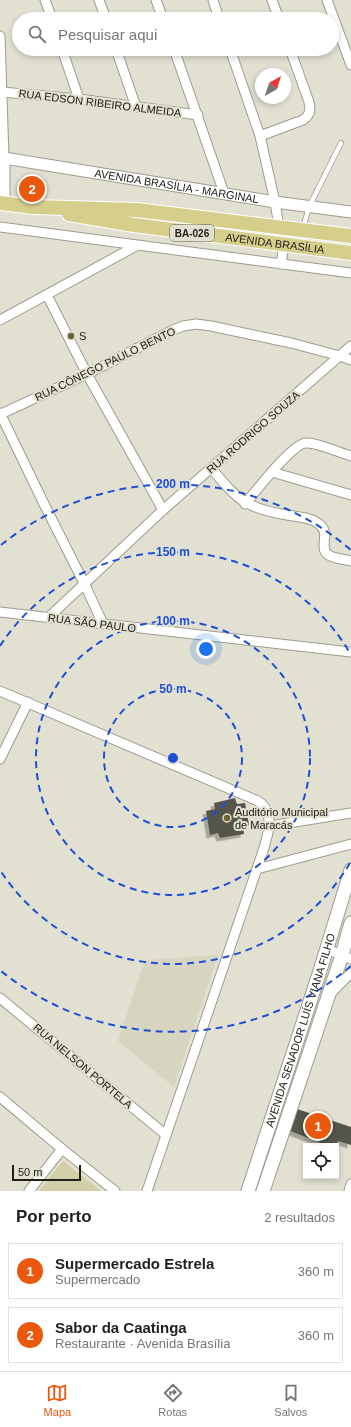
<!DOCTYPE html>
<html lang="pt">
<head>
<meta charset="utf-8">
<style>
  body { margin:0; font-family:Arial,sans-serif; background:#f2f2f2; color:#222 }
  .controls { position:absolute; right:12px; bottom:12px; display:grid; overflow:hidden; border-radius:0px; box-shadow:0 2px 6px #0003 }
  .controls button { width:36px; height:36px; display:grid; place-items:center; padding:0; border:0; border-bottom:1px solid #e0e0e0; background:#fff; color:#222; font:20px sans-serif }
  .compass { position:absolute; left:255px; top:68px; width:36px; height:36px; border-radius:50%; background:#fff; box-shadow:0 2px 6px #0003; rotate:39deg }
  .scale { position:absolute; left:12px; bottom:10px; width:69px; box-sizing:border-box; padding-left:4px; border:2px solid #20201a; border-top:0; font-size:11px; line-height:14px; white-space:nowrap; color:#20201a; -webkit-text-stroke:3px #e1e0d1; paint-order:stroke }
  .you { position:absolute; left:206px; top:649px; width:14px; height:14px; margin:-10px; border:3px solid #fff; border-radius:50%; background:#1a73e8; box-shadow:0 0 0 6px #1a73e833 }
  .badge { display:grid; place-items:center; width:26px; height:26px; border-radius:50%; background:#ea580c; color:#fff; font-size:13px; font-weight:700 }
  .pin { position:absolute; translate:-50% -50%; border:2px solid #fff; box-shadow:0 1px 4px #0006 }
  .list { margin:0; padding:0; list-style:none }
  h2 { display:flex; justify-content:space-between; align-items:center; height:52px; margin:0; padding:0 16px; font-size:17px }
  h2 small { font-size:13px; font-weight:400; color:#767676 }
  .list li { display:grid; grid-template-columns:26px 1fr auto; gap:12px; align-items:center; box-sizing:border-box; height:56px; margin:0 8px 8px; padding:0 8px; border:1px solid #e0e0e0; border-radius:0px }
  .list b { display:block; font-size:15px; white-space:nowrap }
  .list p { margin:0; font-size:13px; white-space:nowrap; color:#767676 }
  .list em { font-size:13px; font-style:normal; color:#767676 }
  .icon { flex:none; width:22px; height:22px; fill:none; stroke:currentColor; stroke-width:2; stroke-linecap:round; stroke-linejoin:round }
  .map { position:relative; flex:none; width:351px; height:1191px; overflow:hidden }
  .search { position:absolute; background:#fff; box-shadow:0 2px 6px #0003; left:12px; right:12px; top:12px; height:44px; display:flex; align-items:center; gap:10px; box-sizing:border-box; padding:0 14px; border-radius:22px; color:#767676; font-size:15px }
  .sheet { height:180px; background:#fff }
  nav { display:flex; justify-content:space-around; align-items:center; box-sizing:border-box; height:56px; border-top:1px solid #e0e0e0; background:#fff; font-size:11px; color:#767676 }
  nav a { display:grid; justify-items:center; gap:2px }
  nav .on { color:#ea580c }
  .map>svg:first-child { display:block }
</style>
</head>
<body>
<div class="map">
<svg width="351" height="1191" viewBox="0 0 351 1191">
  <defs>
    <filter id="shadow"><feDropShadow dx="-3.5" dy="3.5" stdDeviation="0" flood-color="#0004"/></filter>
  </defs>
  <rect width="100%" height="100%" fill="#e1e0d1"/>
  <polygon fill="#d7d5c0" points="218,955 174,1087 118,1041 145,960"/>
  <polygon fill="#d2cea7" points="63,1161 101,1191 39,1191"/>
  <g fill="#565548" filter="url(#shadow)">
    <polygon points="235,798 237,804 245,803 249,825 243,827 244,834 220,838 218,833 210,835 206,811 215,809 214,803"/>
    <polygon points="294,1108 351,1127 351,1145 338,1141 336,1146 329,1146 290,1131 288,1125"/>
  </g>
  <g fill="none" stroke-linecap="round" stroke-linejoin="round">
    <defs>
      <polyline id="service" points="303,228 309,207 341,143"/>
      <g id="minor">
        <polyline points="45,0 52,19"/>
        <polyline points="99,0 106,19"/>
        <polyline points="156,0 163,19"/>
        <polyline points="213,0 219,19"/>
        <polyline points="272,0 279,19"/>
        <polyline points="327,0 351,65"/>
        <polyline points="0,36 4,158"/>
        <polyline points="62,49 79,99"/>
        <polyline points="116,49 136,107"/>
        <polyline points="174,49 224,193"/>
        <polyline points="230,49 260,136 275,202 279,227"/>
        <polyline points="2,92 79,99 198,115"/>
        <path d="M260 136 303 120C310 115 311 110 309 102L290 49"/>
        <polyline points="0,227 351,273"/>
        <polyline points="281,264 284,245"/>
        <polyline points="47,295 87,374 163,510"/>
        <polyline points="0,320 136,246"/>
        <polyline points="0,413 45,506 85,585 103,624"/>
        <polyline points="1,414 87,374 171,331 183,326 196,324 211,326 291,343 340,356 351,360"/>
        <path d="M211 468C238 500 245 508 287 515 297 517 311 517 319 524 331 532 319 547 327 554 333 559 344 559 351 561"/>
        <polyline points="272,472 351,495"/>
        <path d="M245 504C255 492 293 443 306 443 317 442 340 453 351 456"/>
        <polyline points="0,612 351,652"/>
        <polyline points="49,617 163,510 351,346"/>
        <path d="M0 691 258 801C276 813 268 834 263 851L147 1191"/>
        <polyline points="0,759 28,702"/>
        <polyline points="270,826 351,813"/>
        <polyline points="257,869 351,844"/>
        <polyline points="327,949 351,959"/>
        <polyline points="330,994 351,973"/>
        <polyline points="0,998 166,1135"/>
        <polyline points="0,1097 62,1149 115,1191"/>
        <polyline points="29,1191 62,1149"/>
        <polyline points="349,1191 351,1184"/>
      </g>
      <g id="tertiary">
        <path id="s1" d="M4 204V158L275 202 351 212"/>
      </g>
      <g id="secondary">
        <path id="s2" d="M248 1191 319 974 351 870"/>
        <polyline points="263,1191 342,955 351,923"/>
      </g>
      <g id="primary">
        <polyline points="0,203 33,207 137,210 351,236"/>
        <path id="s3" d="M69 214 134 225 351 253"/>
      </g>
    </defs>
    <use href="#service" stroke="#9d9c8e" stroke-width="6"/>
    <use href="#minor" stroke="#9d9c8e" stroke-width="11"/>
    <use href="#tertiary" stroke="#9d9c8e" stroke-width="13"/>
    <use href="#secondary" stroke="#9d9c8e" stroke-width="15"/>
    <use href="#primary" stroke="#fff" stroke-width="16"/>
    <use href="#service" stroke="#fff" stroke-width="4.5"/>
    <use href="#minor" stroke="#fff" stroke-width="9"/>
    <use href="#tertiary" stroke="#fff" stroke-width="11"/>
    <use href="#secondary" stroke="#fff" stroke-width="13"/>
    <use href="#primary" stroke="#d6cf8c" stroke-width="14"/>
  </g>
  <g fill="none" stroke="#1d4ed8" stroke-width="2" stroke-dasharray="7 5">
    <circle cx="173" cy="758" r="69"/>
    <circle cx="173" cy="758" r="137"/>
    <path d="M350 863A206 206 0 0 1 0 870M0 646A206 206 0 0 1 350 653"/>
    <path d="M351 966A274 274 0 0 1 1 971M1 545A274 274 0 0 1 351 550"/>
  </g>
  <g fill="#6c6633" stroke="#e1e0d1" stroke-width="1.5">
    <circle cx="71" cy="336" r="4"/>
    <circle cx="227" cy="818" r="4"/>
  </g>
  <g text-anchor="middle" stroke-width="4" stroke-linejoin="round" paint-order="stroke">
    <rect fill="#e1e0d1" stroke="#5a5a51" stroke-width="1" x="170" y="225" width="44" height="16" rx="3"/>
    <g font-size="10" font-weight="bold" fill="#20201a">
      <text x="192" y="237">BA-026</text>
    </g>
    <g font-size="11" fill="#20201a" stroke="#e1e0d1">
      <text transform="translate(100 103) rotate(7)" y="4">RUA EDSON RIBEIRO ALMEIDA</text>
      <text dy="4" stroke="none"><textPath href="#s1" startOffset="221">AVENIDA BRASÍLIA - MARGINAL</textPath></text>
      <text dy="4" stroke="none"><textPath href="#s3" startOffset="208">AVENIDA BRASÍLIA</textPath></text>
      <text transform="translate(105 364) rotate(-26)" y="4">RUA CÔNEGO PAULO BENTO</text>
      <text transform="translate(253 432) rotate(-41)" y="4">RUA RODRIGO SOUZA</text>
      <text transform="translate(92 623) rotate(7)" y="4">RUA SÃO PAULO</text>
      <text dy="4" stroke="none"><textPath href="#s2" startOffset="169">AVENIDA SENADOR LUÍS VIANA FILHO</textPath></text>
      <text transform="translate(83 1066) rotate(40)" y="4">RUA NELSON PORTELA</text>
    </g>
    <g font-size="11" fill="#20201a" stroke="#e1e0d1" text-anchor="start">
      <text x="79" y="340">S</text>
      <text x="235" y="816">Auditório Municipal<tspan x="235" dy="13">de Maracás</tspan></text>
    </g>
  </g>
  <circle cx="173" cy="758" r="6" fill="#1d4ed8" stroke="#e1e0d1" stroke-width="2"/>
  <g font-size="12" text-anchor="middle" font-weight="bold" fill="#1d4ed8" stroke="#e1e0d1" stroke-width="4" stroke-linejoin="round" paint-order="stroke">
    <text x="173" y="488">200 m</text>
    <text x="173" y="556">150 m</text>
    <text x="173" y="625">100 m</text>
    <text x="173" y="693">50 m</text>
  </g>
</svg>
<div class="controls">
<button><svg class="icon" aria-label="locate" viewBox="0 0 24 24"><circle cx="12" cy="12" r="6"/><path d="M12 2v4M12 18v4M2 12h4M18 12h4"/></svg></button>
</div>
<svg class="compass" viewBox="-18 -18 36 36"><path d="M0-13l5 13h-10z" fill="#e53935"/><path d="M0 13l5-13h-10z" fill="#767676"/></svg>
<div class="scale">50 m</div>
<div class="you"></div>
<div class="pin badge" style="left:318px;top:1126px">1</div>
<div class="pin badge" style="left:32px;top:189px">2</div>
<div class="search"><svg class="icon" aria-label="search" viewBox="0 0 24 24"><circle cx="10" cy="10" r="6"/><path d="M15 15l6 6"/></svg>Pesquisar aqui</div>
</div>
<section class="sheet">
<h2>Por perto<small>2 resultados</small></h2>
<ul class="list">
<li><span class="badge">1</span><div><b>Supermercado Estrela</b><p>Supermercado</p></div><em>360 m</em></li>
<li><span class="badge">2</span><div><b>Sabor da Caatinga</b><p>Restaurante · Avenida Brasília</p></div><em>360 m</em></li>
</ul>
</section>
<nav>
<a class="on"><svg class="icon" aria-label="map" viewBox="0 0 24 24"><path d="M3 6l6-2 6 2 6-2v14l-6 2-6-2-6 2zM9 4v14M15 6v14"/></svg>Mapa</a>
<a><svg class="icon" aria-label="directions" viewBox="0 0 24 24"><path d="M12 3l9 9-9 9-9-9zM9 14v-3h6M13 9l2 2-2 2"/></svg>Rotas</a>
<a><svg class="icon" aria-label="saved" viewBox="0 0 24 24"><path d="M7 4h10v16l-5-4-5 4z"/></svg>Salvos</a>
</nav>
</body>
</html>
